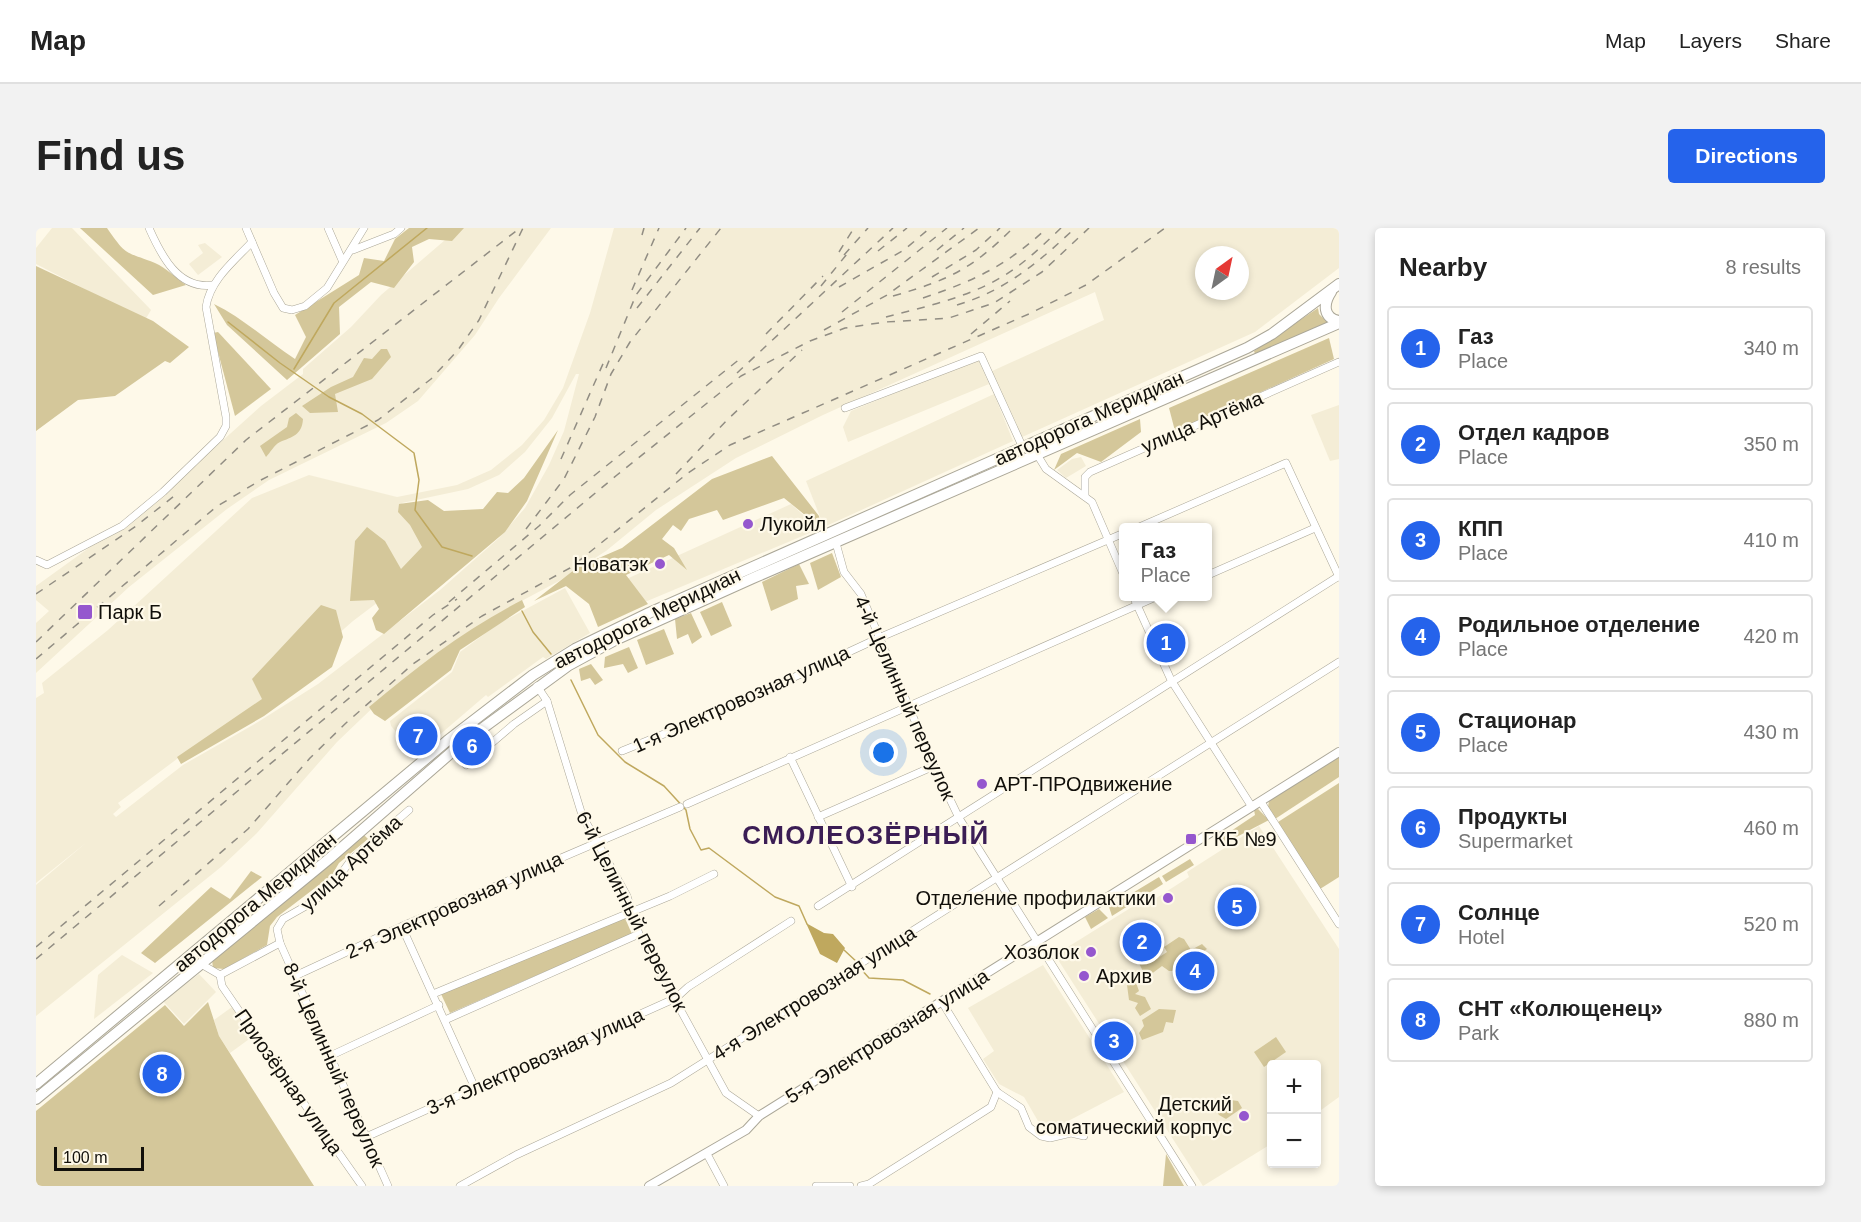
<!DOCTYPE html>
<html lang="en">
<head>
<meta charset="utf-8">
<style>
  body { margin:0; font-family:Helvetica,sans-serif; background:#f2f2f2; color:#222 }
  .controls { position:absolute; right:18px; bottom:18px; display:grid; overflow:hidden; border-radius:6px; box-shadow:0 3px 9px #0003 }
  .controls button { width:54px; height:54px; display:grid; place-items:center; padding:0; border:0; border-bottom:2px solid #e0e0e0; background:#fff; color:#222; font:30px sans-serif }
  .compass { position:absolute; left:1159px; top:18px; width:54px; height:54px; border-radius:50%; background:#fff; box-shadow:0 3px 9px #0003; rotate:33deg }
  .scale { position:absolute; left:18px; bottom:15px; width:90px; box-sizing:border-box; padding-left:6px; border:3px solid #110f0a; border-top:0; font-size:16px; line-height:21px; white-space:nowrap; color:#110f0a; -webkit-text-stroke:4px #fef9e9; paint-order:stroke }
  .you { position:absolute; left:848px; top:525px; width:21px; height:21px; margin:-15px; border:4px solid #fff; border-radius:50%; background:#1a73e8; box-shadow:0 0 0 9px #1a73e833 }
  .badge { display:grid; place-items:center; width:39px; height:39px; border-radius:50%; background:#2563eb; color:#fff; font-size:20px; font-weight:700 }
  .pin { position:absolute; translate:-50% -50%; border:3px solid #fff; box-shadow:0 2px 6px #0006 }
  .popup { position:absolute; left:1083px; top:295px; width:93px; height:78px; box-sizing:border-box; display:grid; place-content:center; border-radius:6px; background:#fff; filter:drop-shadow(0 2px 4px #0005); font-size:20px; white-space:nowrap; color:#767676 }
  .popup b { font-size:22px; color:#222 }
  .popup::after { content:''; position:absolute; left:50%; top:100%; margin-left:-12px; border:12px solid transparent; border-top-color:#fff }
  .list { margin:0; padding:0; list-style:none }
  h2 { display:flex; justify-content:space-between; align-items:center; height:78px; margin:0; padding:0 24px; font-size:26px }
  h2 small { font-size:20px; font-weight:400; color:#767676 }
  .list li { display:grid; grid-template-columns:39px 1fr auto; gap:18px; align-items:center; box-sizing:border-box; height:84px; margin:0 12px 12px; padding:0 12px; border:2px solid #e0e0e0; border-radius:6px }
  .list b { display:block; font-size:22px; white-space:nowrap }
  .list p { margin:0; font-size:20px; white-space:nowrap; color:#767676 }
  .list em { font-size:20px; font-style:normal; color:#767676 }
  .map { position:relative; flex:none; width:1303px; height:958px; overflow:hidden; border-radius:6px }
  header { display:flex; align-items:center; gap:36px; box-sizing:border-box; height:84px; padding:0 30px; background:#fff; border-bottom:2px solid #e0e0e0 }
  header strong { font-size:28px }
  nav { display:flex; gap:33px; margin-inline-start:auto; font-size:21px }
  .intro { display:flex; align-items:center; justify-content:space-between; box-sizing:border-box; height:144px; padding:0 36px }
  h1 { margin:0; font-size:42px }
  .button { padding:15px 27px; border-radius:6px; background:#2563eb; color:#fff; font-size:21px; font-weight:700 }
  main { display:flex; gap:36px; padding:0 36px }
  aside { flex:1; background:#fff; border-radius:6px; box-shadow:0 3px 9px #0003 }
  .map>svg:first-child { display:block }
</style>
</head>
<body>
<header>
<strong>Map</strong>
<nav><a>Map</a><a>Layers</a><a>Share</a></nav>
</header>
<div class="intro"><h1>Find us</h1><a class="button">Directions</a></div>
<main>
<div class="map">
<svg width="1303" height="958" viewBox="0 0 1303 958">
  <rect width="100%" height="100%" fill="#fef9e9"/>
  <g fill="#f4edd6" fill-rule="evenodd">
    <polygon points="16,0 36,0 115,82 109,92 0,36 0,20"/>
    <polygon points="423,0 515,0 463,70 439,107 382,173 350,195 233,252 191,281 93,359 0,445 0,395 13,383 0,372 0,358 125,268 225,178 267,146 267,141 315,99 345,67"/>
    <path d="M578 0H1303V40L1219 104 984 210 954 144 1068 92 1059 64 787 187 700 230 620 282 570 323 523 353 465 384 349 468 301 514 221 605 185 639 0 788V657L51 614 0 655V470L8 465 6 455 72 402 216 270 273 247 361 269 421 257 455 242 486 217 508 192 527 160 554 85ZM1168 27H1204V63H1168ZM540 146H543L528 203 513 237 489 280 463 310 404 362 282 456 222 494 147 537 80 589 77 586 85 579 82 575 161 516 227 472 317 393 358 362 401 320 366 275 432 261 463 247 489 224 516 190Z"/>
    <polygon points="169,15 186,29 162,47 153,36 167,25 162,17"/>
    <polygon points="942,131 953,156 812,214 807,199 815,183"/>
    <polygon points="958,166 977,213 788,299 770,253"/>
    <polygon points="1303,177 1303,231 1294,233 1275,187"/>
    <polygon points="1045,229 1050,238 1030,250 1021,242 1036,231"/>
    <polygon points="755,276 783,301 597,379 584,354"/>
    <polygon points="529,360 554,405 510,431 507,429 452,469 450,467 380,527 355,498 354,493 416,444 424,424 462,396"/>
    <polygon points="1223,598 1303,721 1303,869 1281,885 1280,836 1236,836 1235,916 1167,958 1019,727 1104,674 1108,678 1153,649 1151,644"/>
    <polygon points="86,727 117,745 58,791 62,747"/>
    <polygon points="1007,737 1088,864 1009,905 988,869 963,856 947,831 958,823 932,780"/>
    <polygon points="163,746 180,764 148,796 127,773"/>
    <polygon points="196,779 216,809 194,825 183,808 178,792"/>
  </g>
  <g fill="#d4c79a">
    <path d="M44 0H71C91 29 89 23 119 35 130 40 140 50 150 57L117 67Z"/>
    <path d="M373 0H428L416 13 393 11 376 19 378 34 358 60 335 54 303 79 304 106 251 152 191 97 178 76C207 90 231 113 259 131L270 109 259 87 323 47 328 30 348 33 359 11Z"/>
    <polygon points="0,38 117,93 153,119 134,135 129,133 79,168 42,172 0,203"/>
    <polygon points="1282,80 1283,86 1292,95 1219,126 1218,123"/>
    <polygon points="182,104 235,161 199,188 177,105"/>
    <polygon points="1293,110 1298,131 1139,203 1133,180"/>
    <polygon points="345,121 351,121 355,129 336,151 299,166 302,184 274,185 266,178 295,159 317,149 328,130 336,131"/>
    <path d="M260 185 267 191C266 207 256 209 244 214 238 217 234 225 230 229L224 218 251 199 253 190Z"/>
    <polygon points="1104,191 1105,204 1065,234 1041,225 1018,242 1025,226"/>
    <polygon points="522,202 491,273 469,304 348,406 340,402 336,390 343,381 338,372 314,373 319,313 331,299 349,313 365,341 386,319 374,297 362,284 363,276 392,272 408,283 447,281 461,264 472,265 488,250"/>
    <polygon points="736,228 783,288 785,300 748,270 687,292 681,282 653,291 645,303 637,297 626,311 638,320 651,342 633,327 590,347 612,376 562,399 553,376 530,358 498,373 542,339 586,320 676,251"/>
    <polygon points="796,325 805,349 782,362 774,335"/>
    <polygon points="763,336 773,356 760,358 762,371 735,383 726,354"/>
    <path d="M486 372 489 379 424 422 415 442 349 493 338 486 333 479C383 437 428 402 486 372Z"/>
    <polygon points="686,374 696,398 675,408 664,384"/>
    <polygon points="285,377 300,382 307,409 296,439 228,488 145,536 141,529 226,471 216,451"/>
    <polygon points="655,385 666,409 656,416 652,406 641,411 639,391"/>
    <polygon points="628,401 638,426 610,437 601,412"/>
    <polygon points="593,419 602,440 592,445 587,436 568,440 569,429"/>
    <polygon points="555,436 567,452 559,457 554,450 545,453 543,441"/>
    <polygon points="1303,529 1303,549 1239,591 1232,579 1233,573"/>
    <polygon points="1303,555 1303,649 1284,661 1242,594"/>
    <polygon points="1222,581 1233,592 1189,615 1186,609 1219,587 1218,582"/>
    <polygon points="328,607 332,611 303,635 296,647 241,689 234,698 231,717 188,741 177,740 176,732"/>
    <polygon points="1154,631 1158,637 1130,654 1126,648"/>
    <polygon points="215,643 226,649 119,735 105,725 175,659 194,671"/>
    <polygon points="1123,649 1127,656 1076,688 1072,676 1075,678"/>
    <polygon points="1063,681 1072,690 1055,701 1049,689"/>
    <polygon points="588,688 596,706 414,785 405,766"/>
    <polygon points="1143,709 1148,711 1155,722 1166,716 1171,721 1139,743 1133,743 1126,738 1110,750 1103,735 1113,729 1119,732 1131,724 1128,719"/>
    <polygon points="1099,752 1103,763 1099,766 1109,769 1115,781 1104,788 1099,780 1102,775 1093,772 1091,757"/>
    <polygon points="172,774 183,808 278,958 0,958 0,883 129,777 148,798"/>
    <polygon points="1123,781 1140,782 1137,795 1130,794 1127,804 1106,812 1103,805 1108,798 1106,792"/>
    <polygon points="1240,809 1250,824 1228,839 1218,824"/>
    <polygon points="1188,871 1202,873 1206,880 1190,891 1183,887 1177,878"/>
    <polygon points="1130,926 1148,958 1127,958"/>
  </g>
  <polygon fill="#bfa85e" points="770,695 788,705 797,706 809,720 801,735 784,726"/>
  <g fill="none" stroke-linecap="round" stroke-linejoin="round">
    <g stroke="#bfa85e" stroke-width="1.5">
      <polyline points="192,94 244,135 293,169 326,186 378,225 383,252 379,282 406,319 436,328"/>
      <polyline points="258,141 298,75 391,0"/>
      <polyline points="486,383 497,404 515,426"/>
      <polyline points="535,452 562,507 589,534 628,558 650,582 654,601 665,622 673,620 739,669 763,678 771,696"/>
      <polyline points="808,722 822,735"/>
      <polyline points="824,740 833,750 867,752 894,766"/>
    </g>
    <defs>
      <g id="minor">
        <path d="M113 0C125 27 142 62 177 57"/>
        <polyline points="210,0 238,65 247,80 256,82 269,78 291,60 328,0"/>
        <polyline points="292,0 306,32"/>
        <polyline points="317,22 358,6 365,0"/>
        <polyline points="809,180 945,128 987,220"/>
        <polyline points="1002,228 1010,241 1056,274 1088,348"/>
        <polyline points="1049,268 1049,249 1054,244 1303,134"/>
        <polyline points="1101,300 1250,235 1303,349"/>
        <polyline points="800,315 808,344 825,366 898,538 923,590 1156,958"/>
        <path d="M0 332 11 337 86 298 127 264 184 209 190 198V189L170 79C174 52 198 33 216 14"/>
        <polyline points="1172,347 1279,300"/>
        <polyline points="1097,368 1135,452 1216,579"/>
        <polyline points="501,458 511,473 546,587 591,668 603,706 690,865 723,888"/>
        <polyline points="586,523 687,482 845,409 1088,305"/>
        <polyline points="754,529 816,659"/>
        <polyline points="430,537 478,496 511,473"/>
        <polyline points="1225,574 1303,696"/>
        <polyline points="651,576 1122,368"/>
        <polyline points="782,589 898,538"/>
        <polyline points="782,678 1303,348"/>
        <polyline points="366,699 439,860"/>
        <polyline points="165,736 184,747 244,715"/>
        <polyline points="184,747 186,758 208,790 326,958"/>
        <polyline points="259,748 371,696 644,579"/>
        <polyline points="397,766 634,668 678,646"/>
        <polyline points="906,774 961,864 985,880 993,899 1005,908 1014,910 1035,905 1048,908"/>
        <polyline points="409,792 603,706"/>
        <polyline points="294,828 403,777"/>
        <polyline points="330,909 640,770 652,759 755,693"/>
        <polyline points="671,926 688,958"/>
        <polyline points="352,958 244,715 241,701 247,691 277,674 299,654 315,632 373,582"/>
        <polyline points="424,958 480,927 635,855 1303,434"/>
        <polyline points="780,958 814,958"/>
        <polyline points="825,958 833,956 955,879 961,864"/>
      </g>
      <polyline id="tertiary" points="613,958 710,902 723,888 1303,524"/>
      <g id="primary">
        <path d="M1295 64C1287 76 1287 90 1303 93"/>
        <polyline points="0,856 411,513 497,447 539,421 613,385 1211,120 1236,106 1303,56"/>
        <polyline points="0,871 294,630 425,516 533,437 579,412 717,350 1303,95"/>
      </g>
    </defs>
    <use href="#minor" stroke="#aba798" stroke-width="8"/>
    <use href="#tertiary" stroke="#aba798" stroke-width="10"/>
    <use href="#primary" stroke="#aba798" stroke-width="12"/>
    <use href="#minor" stroke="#fff" stroke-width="7"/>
    <use href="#tertiary" stroke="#fff" stroke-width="8"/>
    <use href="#primary" stroke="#fff" stroke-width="10"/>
    <g stroke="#918d83" stroke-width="1.5" stroke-dasharray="8 8" stroke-linecap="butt">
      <polyline points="606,7 608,0"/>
      <polyline points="901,22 928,0"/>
      <polyline points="842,23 871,0"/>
      <polyline points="803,24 818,0"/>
      <polyline points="808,27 832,0"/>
      <polyline points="896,49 940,22 964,0"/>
      <polyline points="785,58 815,21"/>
      <polyline points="803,59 868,22 894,0"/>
      <polyline points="596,62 623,0"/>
      <path d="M857 68C913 52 936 41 977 0"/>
      <path d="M887 70C940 52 970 38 1011 0"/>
      <path d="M921 77C969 63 1003 34 1039 0"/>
      <polyline points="601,80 664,0"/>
      <polyline points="806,84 911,0"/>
      <path d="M850 89C888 79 930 70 964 50 987 37 1006 18 1025 0"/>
      <polyline points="788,102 851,67 943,0"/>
      <polyline points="730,106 787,48"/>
      <polyline points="935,106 974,73"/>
      <polyline points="570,140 600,67 650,0"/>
      <polyline points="701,145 857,0"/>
      <polyline points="525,231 570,129"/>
      <polyline points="640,246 691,192 766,122"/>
      <polyline points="490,301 528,251 559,189 575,146 594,114 685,0"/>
      <polyline points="0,366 100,298 142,265"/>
      <polyline points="413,374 503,298 534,267 705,130"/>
      <polyline points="0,414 210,212 484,0"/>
      <polyline points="0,431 180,279 223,253 342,192 395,151 422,122 443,92 487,0"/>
      <polyline points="123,678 212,601 274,530 310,495 377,436 446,388 534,340 652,245 694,217 995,85 1050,57 1129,0"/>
      <polyline points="0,719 397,387 421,371"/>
      <polyline points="0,731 581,247 705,148 774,113 809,100 849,94 913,90 958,75 1006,44 1053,0"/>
    </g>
  </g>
  <g fill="#9557ce" stroke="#fef9e9" stroke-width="2">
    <circle cx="712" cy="296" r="6"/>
    <circle cx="624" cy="336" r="6"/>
    <rect x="41" y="376" width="16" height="16" rx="3"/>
    <circle cx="946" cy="556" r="6"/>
    <rect x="1149" y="605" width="12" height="12" rx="3"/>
    <circle cx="1132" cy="670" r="6"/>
    <circle cx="1055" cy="724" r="6"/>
    <circle cx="1048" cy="748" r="6"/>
    <circle cx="1208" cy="888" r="6"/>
  </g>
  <g text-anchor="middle" stroke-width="4.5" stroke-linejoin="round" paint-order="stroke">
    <g font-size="20" fill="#110f0a" stroke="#fef9e9">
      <text transform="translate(1053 190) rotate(-24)" y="7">автодорога Меридиан</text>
      <text transform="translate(1166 194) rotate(-23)" y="7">улица Артёма</text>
      <text transform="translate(611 390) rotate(-26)" y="7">автодорога Меридиан</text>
      <text transform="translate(869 470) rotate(66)" y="7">4-й Целинный переулок</text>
      <text transform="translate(705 471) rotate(-24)" y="7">1-я Электровозная улица</text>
      <text transform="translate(315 635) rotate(-43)" y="7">улица Артёма</text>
      <text transform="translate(219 674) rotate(-40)" y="7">автодорога Меридиан</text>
      <text transform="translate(418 677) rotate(-24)" y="7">2-я Электровозная улица</text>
      <text transform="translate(596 683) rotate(63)" y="7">6-й Целинный переулок</text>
      <text transform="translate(778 765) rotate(-32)" y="7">4-я Электровозная улица</text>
      <text transform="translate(851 808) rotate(-32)" y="7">5-я Электровозная улица</text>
      <text transform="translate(499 833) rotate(-24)" y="7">3-я Электровозная улица</text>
      <text transform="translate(298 837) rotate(66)" y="7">8-й Целинный переулок</text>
      <text transform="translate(253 854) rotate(55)" y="7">Приозёрная улица</text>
    </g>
    <g font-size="20" fill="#110f0a" stroke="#fef9e9" text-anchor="start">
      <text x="724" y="303">Лукойл</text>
      <text x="612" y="343" text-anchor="end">Новатэк</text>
      <text x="62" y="391">Парк Б</text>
      <text x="958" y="563">АРТ-ПРОдвижение</text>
      <text x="1167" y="618">ГКБ №9</text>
      <text x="1120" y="677" text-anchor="end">Отделение профилактики</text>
      <text x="1043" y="731" text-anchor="end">Хозблок</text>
      <text x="1060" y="755">Архив</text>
      <text x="1196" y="883" text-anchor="end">Детский<tspan x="1196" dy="23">соматический корпус</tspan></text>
    </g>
    <g font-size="26" font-weight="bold" letter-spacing="1.5" fill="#3b1d55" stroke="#fef9e9">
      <text x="830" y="616">СМОЛЕОЗЁРНЫЙ</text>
    </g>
  </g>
</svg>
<div class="controls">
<button>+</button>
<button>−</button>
</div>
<svg class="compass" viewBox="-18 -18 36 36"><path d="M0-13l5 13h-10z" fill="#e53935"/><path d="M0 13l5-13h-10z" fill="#767676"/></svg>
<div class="scale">100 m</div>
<div class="you"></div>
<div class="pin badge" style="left:1130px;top:415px">1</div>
<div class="popup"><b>Газ</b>Place</div>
<div class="pin badge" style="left:1106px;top:714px">2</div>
<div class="pin badge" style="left:1078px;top:813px">3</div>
<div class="pin badge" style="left:1159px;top:743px">4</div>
<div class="pin badge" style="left:1201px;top:679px">5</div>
<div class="pin badge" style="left:436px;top:518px">6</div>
<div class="pin badge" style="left:382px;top:508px">7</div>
<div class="pin badge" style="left:126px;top:846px">8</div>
</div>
<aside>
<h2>Nearby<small>8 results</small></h2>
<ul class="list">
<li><span class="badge">1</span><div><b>Газ</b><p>Place</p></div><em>340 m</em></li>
<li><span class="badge">2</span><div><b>Отдел кадров</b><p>Place</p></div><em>350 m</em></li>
<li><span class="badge">3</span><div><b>КПП</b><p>Place</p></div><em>410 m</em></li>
<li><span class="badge">4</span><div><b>Родильное отделение</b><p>Place</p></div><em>420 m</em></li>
<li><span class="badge">5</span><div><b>Стационар</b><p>Place</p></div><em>430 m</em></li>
<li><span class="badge">6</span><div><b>Продукты</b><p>Supermarket</p></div><em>460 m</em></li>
<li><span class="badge">7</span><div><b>Солнце</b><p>Hotel</p></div><em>520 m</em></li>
<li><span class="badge">8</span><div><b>СНТ «Колющенец»</b><p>Park</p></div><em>880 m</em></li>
</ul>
</aside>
</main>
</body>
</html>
